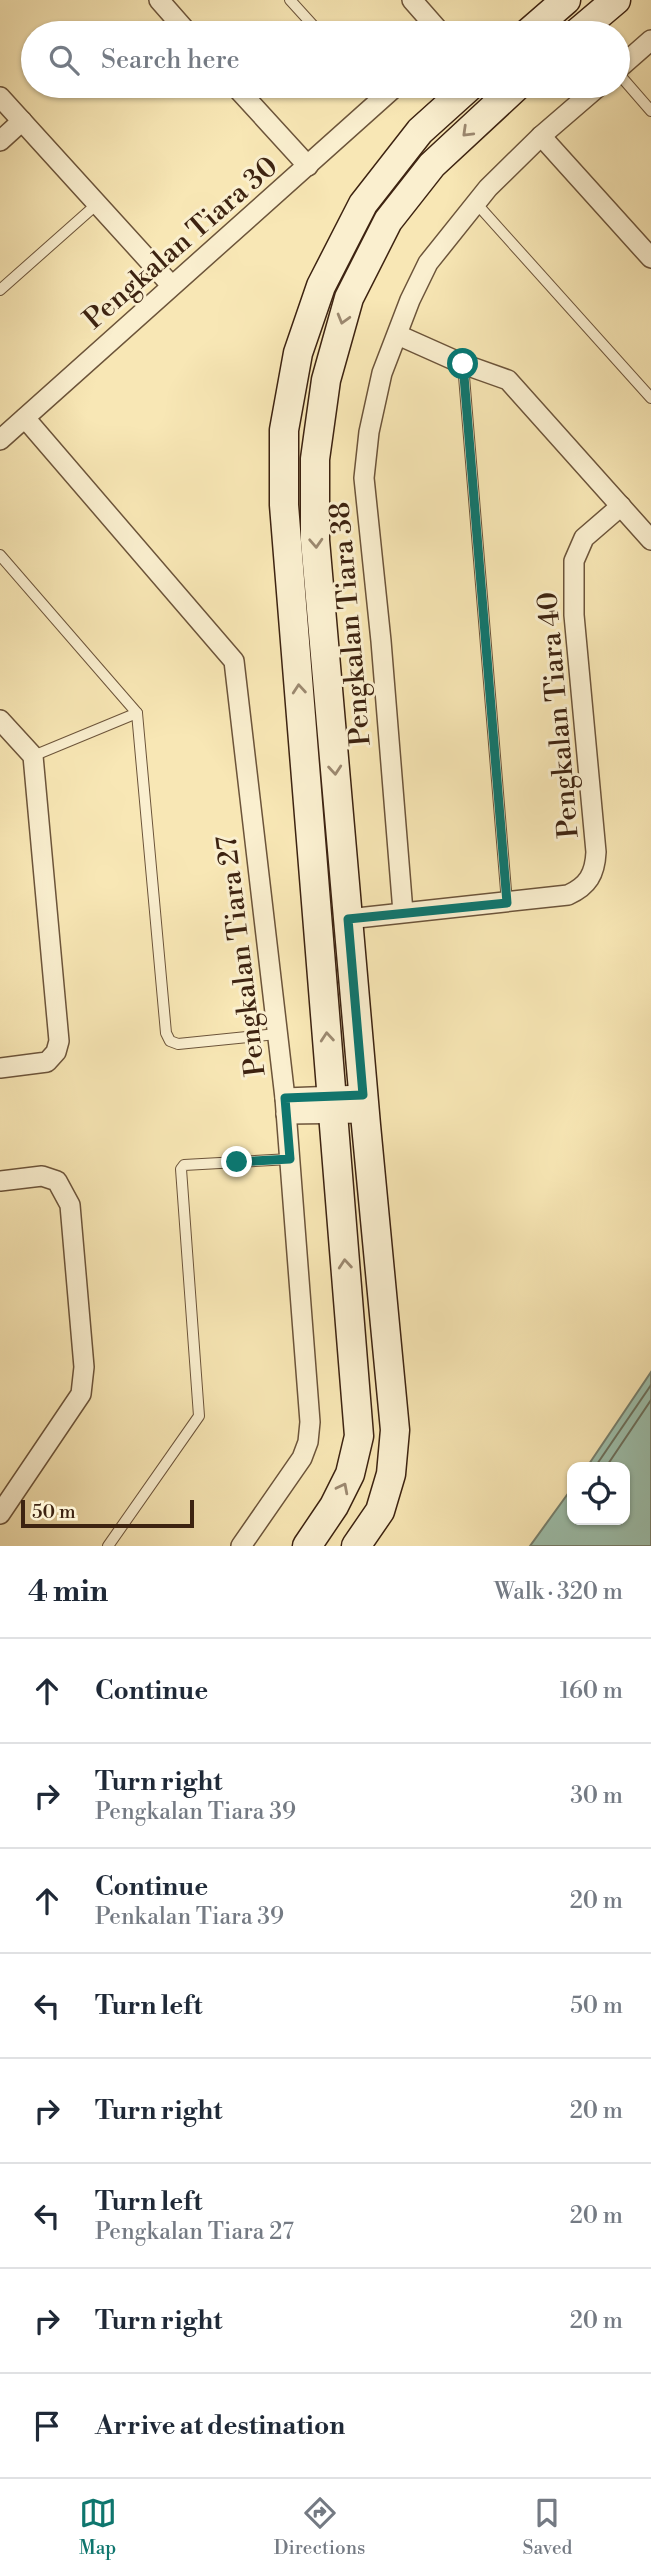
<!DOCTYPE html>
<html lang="en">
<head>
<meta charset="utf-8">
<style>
  body { margin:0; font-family:"Libre Bodoni",serif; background:#f6f6f7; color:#1f2937 }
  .controls { position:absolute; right:21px; bottom:21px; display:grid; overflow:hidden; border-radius:14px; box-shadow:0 2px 5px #0004 }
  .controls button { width:63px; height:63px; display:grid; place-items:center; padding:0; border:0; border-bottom:2px solid #e0e1e3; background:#fff; color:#1f2937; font:35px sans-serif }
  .scale { position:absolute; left:21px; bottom:18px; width:173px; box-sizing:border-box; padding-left:7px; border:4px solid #3d2311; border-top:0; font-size:19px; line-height:24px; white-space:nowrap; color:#3d2311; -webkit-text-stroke:5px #faefcf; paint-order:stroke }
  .stop { position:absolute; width:21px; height:21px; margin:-16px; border:5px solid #0f766e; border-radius:50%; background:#fff }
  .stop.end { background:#0f766e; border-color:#fff; box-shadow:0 2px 7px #0008 }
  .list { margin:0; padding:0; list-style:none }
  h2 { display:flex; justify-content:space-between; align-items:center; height:91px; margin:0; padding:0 28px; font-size:30px }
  h2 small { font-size:23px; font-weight:400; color:#747a83 }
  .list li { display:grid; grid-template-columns:46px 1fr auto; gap:21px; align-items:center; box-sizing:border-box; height:105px; padding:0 28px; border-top:2px solid #e0e1e3 }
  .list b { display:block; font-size:26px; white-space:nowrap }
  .list p { margin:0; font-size:23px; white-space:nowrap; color:#747a83 }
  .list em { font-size:23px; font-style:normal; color:#747a83 }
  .icon { flex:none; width:38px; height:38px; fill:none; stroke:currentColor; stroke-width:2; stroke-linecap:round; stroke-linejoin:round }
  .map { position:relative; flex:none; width:651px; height:1546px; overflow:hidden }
  .search { position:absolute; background:#fff; box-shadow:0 2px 5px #0004; left:21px; right:21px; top:21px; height:77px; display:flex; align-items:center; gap:18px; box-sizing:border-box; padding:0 24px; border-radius:38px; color:#747a83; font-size:26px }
  .sheet { height:931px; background:#fff }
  nav { display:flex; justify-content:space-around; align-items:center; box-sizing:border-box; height:98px; border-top:2px solid #e0e1e3; background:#fff; font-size:19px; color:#747a83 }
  nav a { display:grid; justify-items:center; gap:4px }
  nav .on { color:#0f766e }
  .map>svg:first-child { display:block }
</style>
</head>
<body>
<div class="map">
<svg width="651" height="1546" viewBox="0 0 651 1546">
  <rect width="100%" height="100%" fill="#f8e7b5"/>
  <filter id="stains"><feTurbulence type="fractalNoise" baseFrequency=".00286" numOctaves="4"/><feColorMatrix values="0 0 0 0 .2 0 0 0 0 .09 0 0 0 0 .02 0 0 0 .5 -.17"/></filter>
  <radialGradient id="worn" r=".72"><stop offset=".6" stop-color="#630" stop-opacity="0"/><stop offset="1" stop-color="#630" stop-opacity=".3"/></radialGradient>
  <polygon fill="#9dc0ad" stroke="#77816f" stroke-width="2" points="651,1372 651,1546 530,1546 572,1488 572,1520 625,1520 625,1467 587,1467"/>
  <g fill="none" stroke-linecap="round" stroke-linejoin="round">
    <g stroke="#6d725f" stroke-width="2">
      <polyline points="595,1467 651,1385"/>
      <polyline points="606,1467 651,1400"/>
    </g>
    <defs>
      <g id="lane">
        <polyline points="290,0 320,33"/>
        <polyline points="618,73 651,111"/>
        <polyline points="367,86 380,100"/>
        <polyline points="476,203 651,398"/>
        <polyline points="0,290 97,204"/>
        <polyline points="463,364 507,903"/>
        <polyline points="0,555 137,713 166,1033 170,1041 178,1044 277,1034"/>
        <polyline points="33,756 137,713"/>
        <polyline points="108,1546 199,1416 181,1169 184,1165 290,1159"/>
      </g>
      <g id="street">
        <polyline points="159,0 188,33"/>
        <polyline points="412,0 441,33"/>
        <polyline points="618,69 651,40"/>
        <polyline points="235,86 308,166"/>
        <polyline points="485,86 499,102"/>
        <polyline points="0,97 171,285"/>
        <polyline points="541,136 651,258"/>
        <polyline points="0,141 22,121"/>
        <polyline points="398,335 463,364 508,380 651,540"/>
        <polyline points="25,418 234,661 285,1098 310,1422 308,1442 302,1458 241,1546"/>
        <polyline points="0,440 396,86"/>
        <polyline points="0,720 33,756 59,1041 56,1052 47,1062 0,1068"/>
        <polyline points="403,912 381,641 364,478 369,432 382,373 410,300 428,263 488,188 541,136 599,86"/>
        <path d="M348 919 568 895C588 886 595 874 596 852L574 615V561L584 538 621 506"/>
        <polyline points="285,1098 363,1095"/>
        <polyline points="286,1114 365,1113"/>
        <polyline points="0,1181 42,1176 57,1181 70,1205 84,1367 81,1394 0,1514"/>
      </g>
      <g id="secondary">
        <polyline points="528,33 566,0"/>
        <polyline points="577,33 616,0"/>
        <polyline points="307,1546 334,1506 350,1474 359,1436 284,505 284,430 298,353 321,286 363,204 420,131 470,86"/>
        <polyline points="356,1546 380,1511 391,1474 395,1430 366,1125 315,540 315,459 326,380 349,298 388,221 432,165 517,86"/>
      </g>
    </defs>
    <use href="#lane" stroke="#6c543a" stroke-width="12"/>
    <use href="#street" stroke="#6c543a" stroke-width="22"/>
    <use href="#secondary" stroke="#3d2311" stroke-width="31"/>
    <use href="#lane" stroke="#faefcf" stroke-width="10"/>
    <use href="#street" stroke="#faefcf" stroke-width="19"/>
    <use href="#secondary" stroke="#faefcf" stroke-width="28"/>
  </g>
  <defs><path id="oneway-chevron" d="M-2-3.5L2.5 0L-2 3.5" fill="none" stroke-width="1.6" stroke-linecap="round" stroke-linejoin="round" transform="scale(1.75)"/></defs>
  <g stroke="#9c8970">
    <use href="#oneway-chevron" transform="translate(467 132) rotate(136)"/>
    <use href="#oneway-chevron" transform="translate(343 319) rotate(106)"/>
    <use href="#oneway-chevron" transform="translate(316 543) rotate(87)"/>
    <use href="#oneway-chevron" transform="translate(299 689) rotate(-95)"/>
    <use href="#oneway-chevron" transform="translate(335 770) rotate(85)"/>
    <use href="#oneway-chevron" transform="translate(327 1037) rotate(-95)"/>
    <use href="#oneway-chevron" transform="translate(345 1264) rotate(-95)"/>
    <use href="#oneway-chevron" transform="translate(343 1488) rotate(-63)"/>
  </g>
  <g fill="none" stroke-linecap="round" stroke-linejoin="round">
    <polyline stroke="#0f766e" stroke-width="9" points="237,1162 290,1159 285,1098 363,1095 348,919 507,903 463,364"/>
  </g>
  <g text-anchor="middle" stroke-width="6" stroke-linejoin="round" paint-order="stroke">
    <g font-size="28" fill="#3d2311" stroke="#faefcf">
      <text transform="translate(180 242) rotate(-41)" y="10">Pengkalan Tiara 30</text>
      <text transform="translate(349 624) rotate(-95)" y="10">Pengkalan Tiara 38</text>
      <text transform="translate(557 715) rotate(-95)" y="10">Pengkalan Tiara 40</text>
      <text transform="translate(240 956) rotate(-97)" y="10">Pengkalan Tiara 27</text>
    </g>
  </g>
  <rect width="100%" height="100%" filter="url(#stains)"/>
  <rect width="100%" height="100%" fill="url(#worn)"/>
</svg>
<div class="controls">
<button><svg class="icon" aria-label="locate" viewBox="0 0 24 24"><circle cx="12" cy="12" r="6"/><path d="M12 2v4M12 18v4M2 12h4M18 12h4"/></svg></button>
</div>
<div class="scale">50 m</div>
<div class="stop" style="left:463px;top:364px"></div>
<div class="stop end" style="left:237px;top:1162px"></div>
<div class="search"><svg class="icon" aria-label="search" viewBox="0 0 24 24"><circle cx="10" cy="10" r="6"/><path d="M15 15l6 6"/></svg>Search here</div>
</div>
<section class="sheet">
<h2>4 min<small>Walk · 320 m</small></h2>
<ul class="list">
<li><svg class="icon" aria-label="ahead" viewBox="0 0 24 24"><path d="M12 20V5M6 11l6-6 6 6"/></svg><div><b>Continue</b></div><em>160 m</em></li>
<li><svg class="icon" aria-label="right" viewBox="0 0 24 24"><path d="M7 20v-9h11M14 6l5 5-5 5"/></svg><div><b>Turn right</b><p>Pengkalan Tiara 39</p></div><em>30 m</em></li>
<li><svg class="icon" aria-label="ahead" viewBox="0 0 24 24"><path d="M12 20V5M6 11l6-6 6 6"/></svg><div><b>Continue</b><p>Penkalan Tiara 39</p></div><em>20 m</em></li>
<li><svg class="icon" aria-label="left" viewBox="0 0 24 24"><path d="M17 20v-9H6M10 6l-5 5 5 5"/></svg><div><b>Turn left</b></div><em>50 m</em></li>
<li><svg class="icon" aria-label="right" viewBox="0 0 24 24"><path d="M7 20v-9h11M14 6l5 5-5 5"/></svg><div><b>Turn right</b></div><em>20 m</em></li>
<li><svg class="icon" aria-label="left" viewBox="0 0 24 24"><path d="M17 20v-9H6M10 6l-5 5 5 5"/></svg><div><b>Turn left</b><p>Pengkalan Tiara 27</p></div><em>20 m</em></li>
<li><svg class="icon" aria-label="right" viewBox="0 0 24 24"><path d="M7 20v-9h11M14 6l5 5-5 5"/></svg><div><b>Turn right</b></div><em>20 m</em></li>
<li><svg class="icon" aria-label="arrive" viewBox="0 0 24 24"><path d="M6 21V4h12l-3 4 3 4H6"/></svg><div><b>Arrive at destination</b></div></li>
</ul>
</section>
<nav>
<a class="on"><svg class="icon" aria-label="map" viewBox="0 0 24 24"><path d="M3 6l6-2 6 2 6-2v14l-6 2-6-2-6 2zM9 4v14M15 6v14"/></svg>Map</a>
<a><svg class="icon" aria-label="directions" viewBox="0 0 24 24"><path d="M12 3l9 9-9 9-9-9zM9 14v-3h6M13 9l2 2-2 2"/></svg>Directions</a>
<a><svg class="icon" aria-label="saved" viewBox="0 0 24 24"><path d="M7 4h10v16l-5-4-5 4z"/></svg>Saved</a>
</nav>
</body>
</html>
